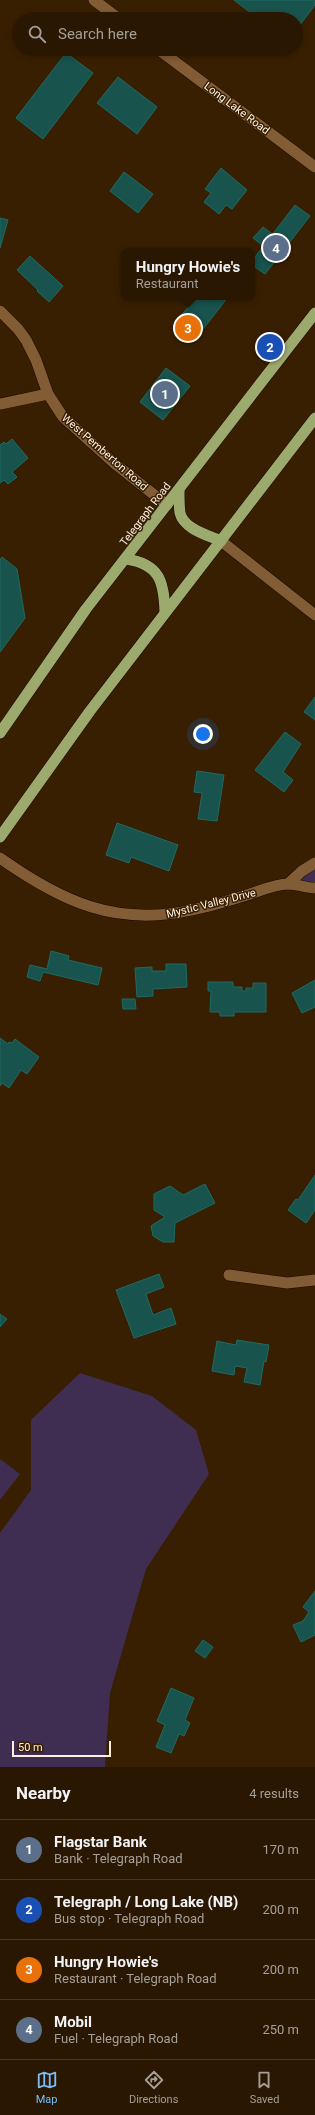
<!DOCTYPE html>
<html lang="en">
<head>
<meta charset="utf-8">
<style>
  body { margin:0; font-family:Roboto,sans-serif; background:#32200b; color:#f1f3f6 }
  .scale { position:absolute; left:12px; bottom:10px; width:99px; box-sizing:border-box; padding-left:4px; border:2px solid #fdf0e3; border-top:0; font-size:11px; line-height:14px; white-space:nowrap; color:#fdf0e3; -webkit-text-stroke:3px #381f01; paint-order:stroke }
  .you { position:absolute; left:203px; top:734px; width:14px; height:14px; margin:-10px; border:3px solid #fff; border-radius:50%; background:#1a73e8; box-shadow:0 0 0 6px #1a73e833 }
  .badge { display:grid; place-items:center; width:26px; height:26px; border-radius:50%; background:#7bbef8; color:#fff; font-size:13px; font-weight:700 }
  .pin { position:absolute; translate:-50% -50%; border:2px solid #fff; box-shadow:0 1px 4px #0006 }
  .popup { position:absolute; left:121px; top:248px; width:134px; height:52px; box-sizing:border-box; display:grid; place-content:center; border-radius:8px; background:#2a1701; filter:drop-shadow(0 1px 3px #0005); font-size:13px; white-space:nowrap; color:#a59f99 }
  .popup b { font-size:15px; color:#f1f3f6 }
  .popup::after { content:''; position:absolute; left:50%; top:100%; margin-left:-8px; border:8px solid transparent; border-top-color:#2a1701 }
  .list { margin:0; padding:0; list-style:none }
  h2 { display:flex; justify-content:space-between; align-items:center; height:52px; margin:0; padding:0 16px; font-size:17px }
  h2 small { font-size:13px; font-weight:400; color:#a59f99 }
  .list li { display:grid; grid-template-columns:26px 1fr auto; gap:12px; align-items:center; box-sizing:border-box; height:60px; padding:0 16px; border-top:1px solid #463623 }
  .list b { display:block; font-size:15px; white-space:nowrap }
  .list p { margin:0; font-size:13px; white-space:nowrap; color:#a59f99 }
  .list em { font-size:13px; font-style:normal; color:#a59f99 }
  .icon { flex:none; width:22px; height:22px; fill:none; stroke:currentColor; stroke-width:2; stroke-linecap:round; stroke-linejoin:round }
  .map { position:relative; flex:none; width:315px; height:1767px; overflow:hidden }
  .search { position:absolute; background:#2a1701; box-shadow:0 2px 6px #0003; left:12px; right:12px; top:12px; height:44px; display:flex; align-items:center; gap:10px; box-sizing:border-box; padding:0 14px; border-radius:22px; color:#a59f99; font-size:15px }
  .sheet { height:292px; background:#2a1701 }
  nav { display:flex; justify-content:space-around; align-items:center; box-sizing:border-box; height:56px; border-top:1px solid #463623; background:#2a1701; font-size:11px; color:#a59f99 }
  nav a { display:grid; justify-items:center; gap:2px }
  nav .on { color:#7bbef8 }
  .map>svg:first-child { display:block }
</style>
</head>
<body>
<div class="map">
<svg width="315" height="1767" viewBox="0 0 315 1767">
  <rect width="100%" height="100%" fill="#381f01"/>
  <g fill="#3f2d52">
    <polygon points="315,869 315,883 300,882 298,879"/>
    <polygon points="80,1373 152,1396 196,1430 209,1474 146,1569 110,1693 105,1767 0,1767 0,1533 31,1490 31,1420"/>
    <polygon points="0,1459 20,1474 0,1500"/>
  </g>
  <g fill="#18534d" stroke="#1e6b63">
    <polygon points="234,0 315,0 315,5 296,30 296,19 259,19"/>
    <polygon points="66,53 93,73 43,139 16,118"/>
    <polygon points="118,77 157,107 137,134 97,103"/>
    <polygon points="221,168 247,190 232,209 226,205 219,214 204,202 211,193 205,189"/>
    <polygon points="124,172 153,194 138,213 110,191"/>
    <polygon points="295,205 310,216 265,274 252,265 252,261"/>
    <polygon points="0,218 8,220 0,248"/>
    <polygon points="263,227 284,243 275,255 253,238"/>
    <polygon points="30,256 63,286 49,302 37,291 38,290 17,270"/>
    <polygon points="196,297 228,297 193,342 173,326"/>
    <polygon points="166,368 190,386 163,420 140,402"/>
    <polygon points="12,439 28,458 12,472 17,477 8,484 4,480 0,483 0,445 4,442 6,444"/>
    <polygon points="2,557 17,569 25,618 0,652 0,560"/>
    <polygon points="315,697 315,720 304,712"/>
    <polygon points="285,732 301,744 283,772 293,780 284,792 255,770"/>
    <polygon points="197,771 224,775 217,821 198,819 202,793 194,792"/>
    <polygon points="117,823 178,845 169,871 131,857 129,863 106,855"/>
    <polygon points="51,951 69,956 68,960 102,968 98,985 43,972 40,981 27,977 30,965 47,969"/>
    <polygon points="166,964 186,964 187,987 153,989 153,996 137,997 135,968 152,967 152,971 166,971"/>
    <polygon points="315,980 315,1007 302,1013 292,993"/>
    <polygon points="208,982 233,982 233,987 242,987 242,991 246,991 246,988 253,988 253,983 266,983 266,1012 234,1012 234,1016 220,1016 220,1012 210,1012 211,991 208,991"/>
    <polygon points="122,999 135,999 136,1009 123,1009"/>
    <polygon points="0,1038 8,1044 9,1042 12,1043 15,1039 39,1057 27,1074 21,1070 9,1088 2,1083 0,1086"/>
    <polygon points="315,1175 315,1210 306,1223 288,1210 296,1199 298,1200"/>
    <polygon points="205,1184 215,1203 175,1223 174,1242 163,1242 153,1236 151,1226 165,1217 154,1210 154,1194 170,1186 183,1195"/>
    <polygon points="159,1274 164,1287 146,1294 153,1315 171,1308 176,1324 134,1338 116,1290"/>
    <polygon points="0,1314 7,1319 0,1327"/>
    <polygon points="237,1340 269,1345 266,1362 264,1361 260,1385 244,1382 247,1368 235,1366 234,1375 212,1371 217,1341 236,1345"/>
    <polygon points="315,1591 315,1635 301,1642 293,1625 303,1621 309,1612 303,1607"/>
    <polygon points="203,1640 213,1647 205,1658 195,1651"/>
    <polygon points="171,1688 194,1698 185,1720 190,1723 184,1736 179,1734 171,1753 156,1747 165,1725 157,1721"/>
  </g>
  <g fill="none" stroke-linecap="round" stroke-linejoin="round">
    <defs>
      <g id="minor">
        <polyline points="0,311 18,329 26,340 36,360 48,394 63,417 114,463 167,505"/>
        <polyline points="0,404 48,394"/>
        <polyline points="221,541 315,615"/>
        <path d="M0 858C61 901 115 927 192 910 211 906 231 900 250 894 262 890 276 884 288 884 297 884 306 888 315 888"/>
        <polyline points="288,884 302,871 315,863"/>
        <polyline points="229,1275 287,1283 315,1280"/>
      </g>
      <g id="secondary">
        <polyline points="94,0 119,19"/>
        <polyline points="158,49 315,167"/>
      </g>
      <g id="trunk">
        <path d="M179 490C179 497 179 506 180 513 184 529 207 535 221 541"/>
        <path d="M126 559C160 564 164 582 165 612"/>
        <polyline points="0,733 86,609 315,313"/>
        <polyline points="0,837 90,711 315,418"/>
      </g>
    </defs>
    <use href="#minor" stroke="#1b0a00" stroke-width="12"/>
    <use href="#secondary" stroke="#1b0a00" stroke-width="12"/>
    <use href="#trunk" stroke="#1b0a00" stroke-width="12"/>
    <use href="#minor" stroke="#825c35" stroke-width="11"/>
    <use href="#secondary" stroke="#825c35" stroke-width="11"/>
    <use href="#trunk" stroke="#9daa6e" stroke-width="11"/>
  </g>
  <g text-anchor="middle" stroke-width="3" stroke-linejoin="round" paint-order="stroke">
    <g font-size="11" fill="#fdf0e3" stroke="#381f01">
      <text transform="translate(237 108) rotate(37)" y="4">Long Lake Road</text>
      <text transform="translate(105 452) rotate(41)" y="4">West Pemberton Road</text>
      <text transform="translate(145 514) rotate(-53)" y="4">Telegraph Road</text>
      <text transform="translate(211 903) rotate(-14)" y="4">Mystic Valley Drive</text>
    </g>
  </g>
</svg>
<div class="scale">50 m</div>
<div class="you"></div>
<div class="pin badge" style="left:165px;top:394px;background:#5c6f8a">1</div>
<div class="pin badge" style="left:270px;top:347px;background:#1a4fb4">2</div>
<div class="pin badge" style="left:188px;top:328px;background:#e8710a">3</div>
<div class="popup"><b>Hungry Howie's</b>Restaurant</div>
<div class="pin badge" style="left:276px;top:248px;background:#5c6f8a">4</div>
<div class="search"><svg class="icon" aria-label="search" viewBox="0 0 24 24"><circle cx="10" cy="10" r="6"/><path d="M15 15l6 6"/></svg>Search here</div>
</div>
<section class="sheet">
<h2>Nearby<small>4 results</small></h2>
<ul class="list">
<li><span class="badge" style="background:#5c6f8a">1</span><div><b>Flagstar Bank</b><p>Bank · Telegraph Road</p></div><em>170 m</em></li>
<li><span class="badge" style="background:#1a4fb4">2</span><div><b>Telegraph / Long Lake (NB)</b><p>Bus stop · Telegraph Road</p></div><em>200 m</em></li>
<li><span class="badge" style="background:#e8710a">3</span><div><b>Hungry Howie's</b><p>Restaurant · Telegraph Road</p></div><em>200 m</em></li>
<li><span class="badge" style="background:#5c6f8a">4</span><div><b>Mobil</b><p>Fuel · Telegraph Road</p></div><em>250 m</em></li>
</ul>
</section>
<nav>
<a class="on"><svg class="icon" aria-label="map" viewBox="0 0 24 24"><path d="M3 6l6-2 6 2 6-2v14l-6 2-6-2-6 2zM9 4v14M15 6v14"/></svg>Map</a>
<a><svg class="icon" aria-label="directions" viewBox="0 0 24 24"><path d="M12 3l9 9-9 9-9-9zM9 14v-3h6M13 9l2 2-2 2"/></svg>Directions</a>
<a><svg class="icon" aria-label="saved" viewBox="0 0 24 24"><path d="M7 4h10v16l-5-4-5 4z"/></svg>Saved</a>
</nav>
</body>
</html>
